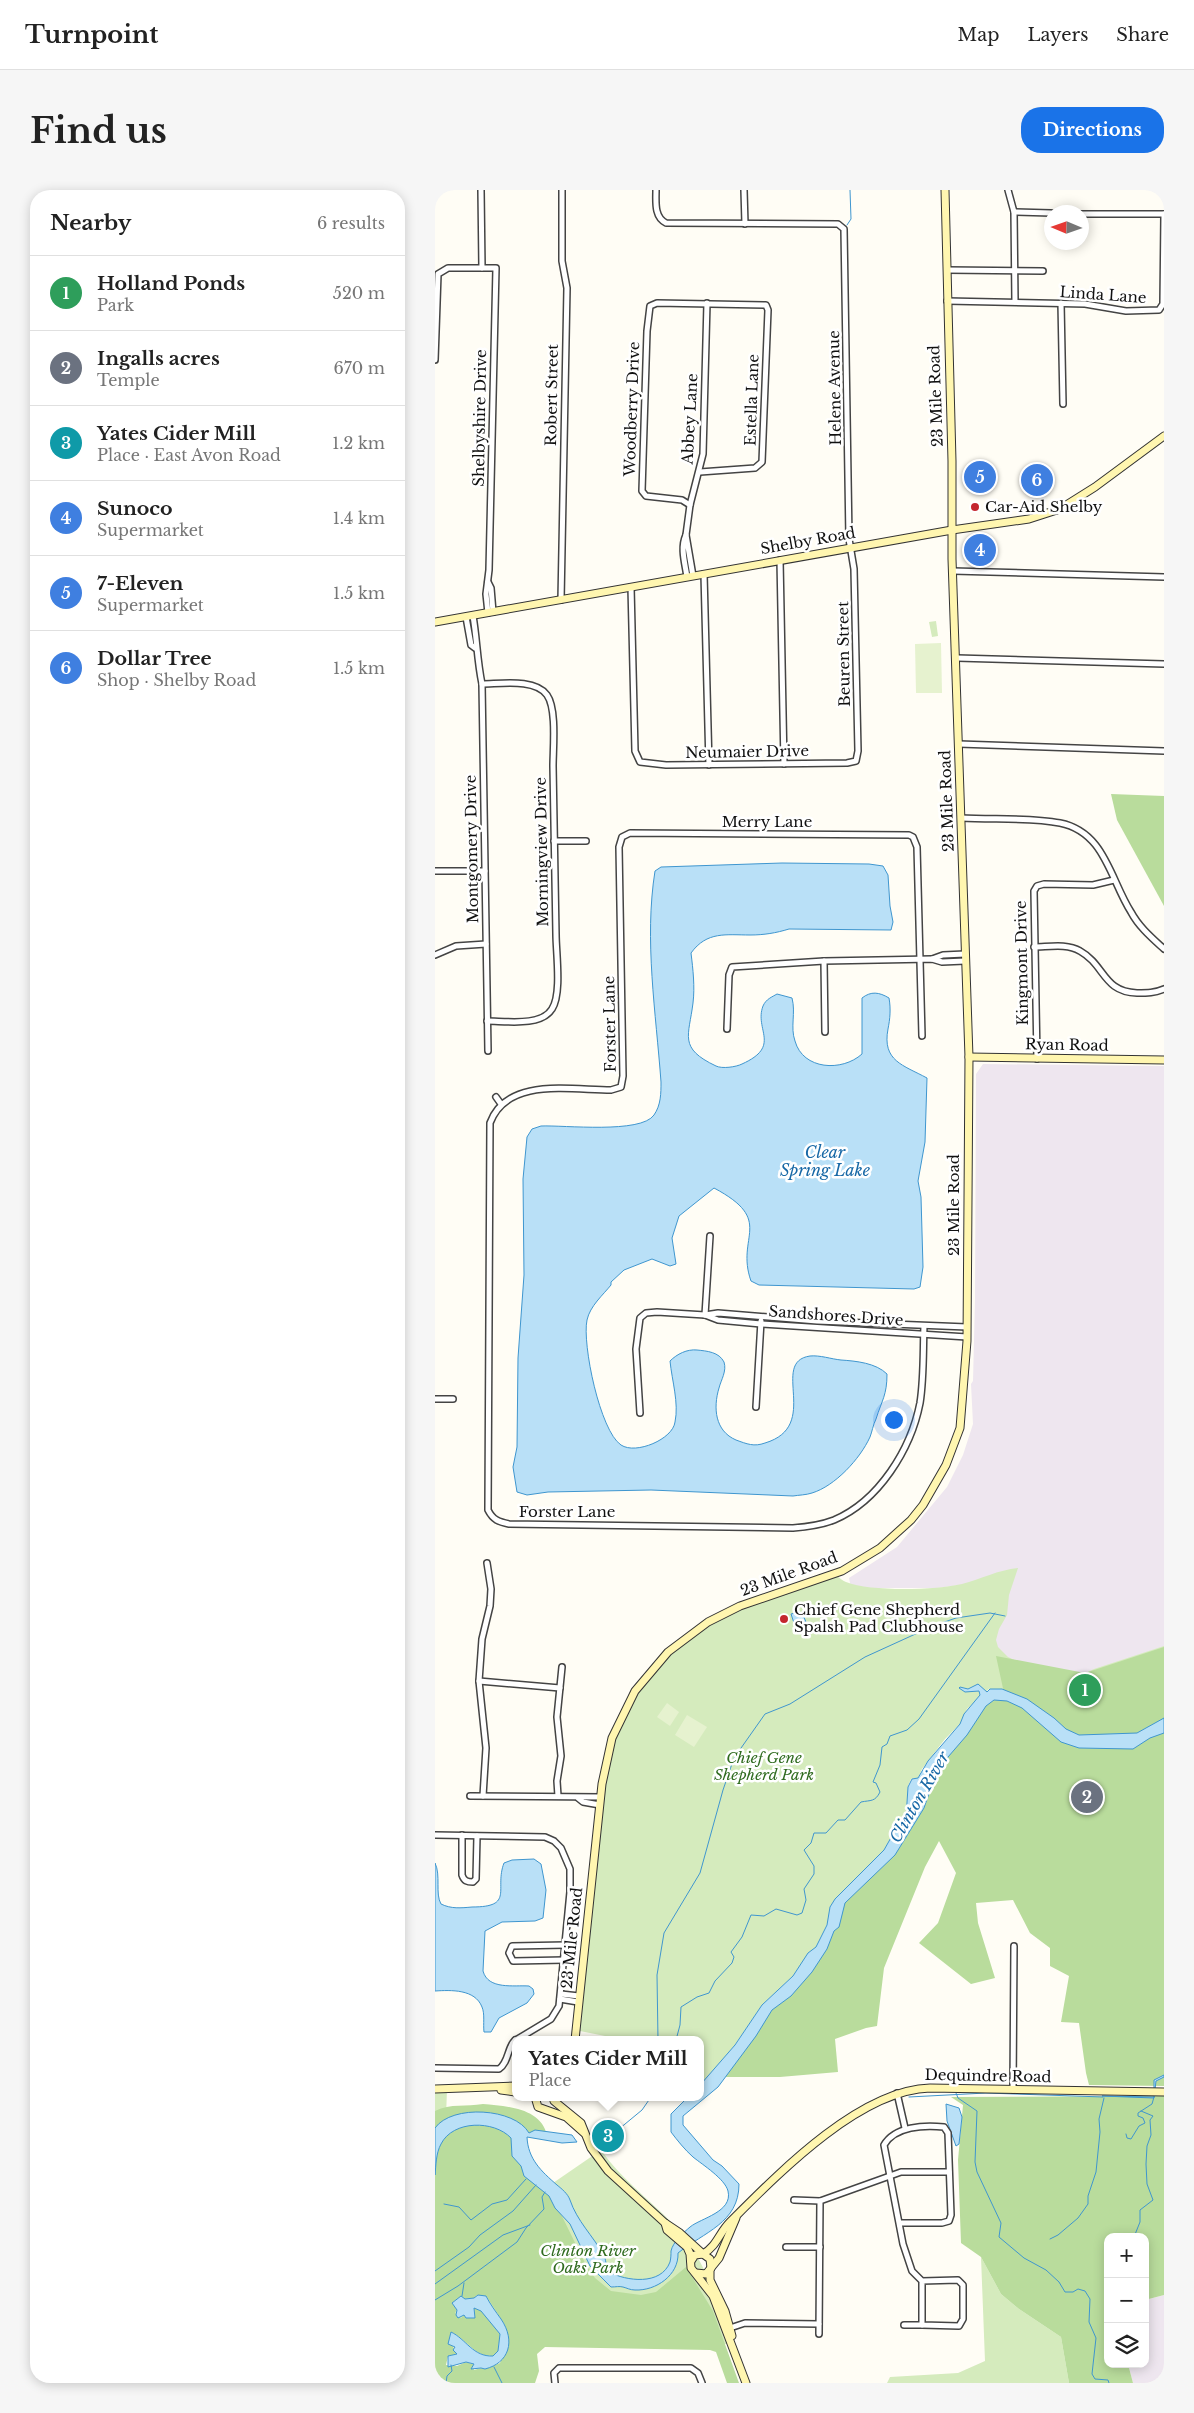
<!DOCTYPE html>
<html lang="en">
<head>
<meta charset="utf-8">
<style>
  body { margin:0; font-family:"Libre Baskerville",serif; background:#f6f6f6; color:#222 }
  .controls { position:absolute; right:15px; bottom:15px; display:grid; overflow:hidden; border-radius:10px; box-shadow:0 2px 12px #0003 }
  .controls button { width:45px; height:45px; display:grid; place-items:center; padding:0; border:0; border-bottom:1px solid #e0e0e0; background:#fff; color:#222; font:25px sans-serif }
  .compass { position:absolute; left:609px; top:15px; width:45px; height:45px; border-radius:50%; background:#fff; box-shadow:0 2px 12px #0003; rotate:272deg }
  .you { position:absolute; left:458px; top:1229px; width:18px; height:18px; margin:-12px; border:4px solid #fff; border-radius:50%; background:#1a73e8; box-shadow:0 0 0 8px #1a73e833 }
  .badge { display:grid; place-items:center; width:32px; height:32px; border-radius:50%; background:#1a73e8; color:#fff; font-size:16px; font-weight:700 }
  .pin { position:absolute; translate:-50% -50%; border:2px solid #fff; box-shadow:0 1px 5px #0006 }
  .popup { position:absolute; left:77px; top:1846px; width:192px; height:65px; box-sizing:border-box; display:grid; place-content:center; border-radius:10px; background:#fff; filter:drop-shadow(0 1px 4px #0005); font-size:16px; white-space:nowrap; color:#767676 }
  .popup b { font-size:19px; color:#222 }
  .popup::after { content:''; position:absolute; left:50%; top:100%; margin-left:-10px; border:10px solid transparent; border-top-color:#fff }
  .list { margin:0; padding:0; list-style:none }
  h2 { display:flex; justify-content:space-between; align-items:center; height:65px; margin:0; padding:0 20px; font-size:21px }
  h2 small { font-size:16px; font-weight:400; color:#767676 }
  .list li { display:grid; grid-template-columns:32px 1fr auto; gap:15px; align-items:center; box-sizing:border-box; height:75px; padding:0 20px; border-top:1px solid #e0e0e0 }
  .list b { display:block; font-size:19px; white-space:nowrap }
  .list p { margin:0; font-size:16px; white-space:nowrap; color:#767676 }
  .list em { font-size:16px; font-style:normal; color:#767676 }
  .icon { flex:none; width:28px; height:28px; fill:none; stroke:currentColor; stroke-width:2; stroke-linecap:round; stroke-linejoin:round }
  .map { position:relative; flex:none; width:729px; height:2193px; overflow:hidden; border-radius:20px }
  header { display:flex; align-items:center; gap:30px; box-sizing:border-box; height:70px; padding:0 25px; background:#fff; border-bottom:1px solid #e0e0e0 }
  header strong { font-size:24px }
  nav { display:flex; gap:28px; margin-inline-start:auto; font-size:18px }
  .intro { display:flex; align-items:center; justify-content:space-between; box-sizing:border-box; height:120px; padding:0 30px }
  h1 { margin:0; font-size:35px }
  .button { padding:12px 22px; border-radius:20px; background:#1a73e8; color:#fff; font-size:18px; font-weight:700 }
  main { display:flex; gap:30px; padding:0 30px }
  aside { flex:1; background:#fff; border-radius:20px; box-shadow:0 2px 12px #0003 }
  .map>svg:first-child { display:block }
</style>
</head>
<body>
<header>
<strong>Turnpoint</strong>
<nav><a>Map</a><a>Layers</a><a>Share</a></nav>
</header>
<div class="intro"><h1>Find us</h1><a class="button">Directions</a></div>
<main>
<aside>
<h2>Nearby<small>6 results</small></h2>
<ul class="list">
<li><span class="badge" style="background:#2e9e5b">1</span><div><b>Holland Ponds</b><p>Park</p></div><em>520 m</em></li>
<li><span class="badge" style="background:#6b7280">2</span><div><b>Ingalls acres</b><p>Temple</p></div><em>670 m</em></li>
<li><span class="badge" style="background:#0f9aa8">3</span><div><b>Yates Cider Mill</b><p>Place · East Avon Road</p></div><em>1.2 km</em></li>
<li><span class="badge" style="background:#3f7fe0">4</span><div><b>Sunoco</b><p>Supermarket</p></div><em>1.4 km</em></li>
<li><span class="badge" style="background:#3f7fe0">5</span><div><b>7-Eleven</b><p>Supermarket</p></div><em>1.5 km</em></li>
<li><span class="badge" style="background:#3f7fe0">6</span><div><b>Dollar Tree</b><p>Shop · Shelby Road</p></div><em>1.5 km</em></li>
</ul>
</aside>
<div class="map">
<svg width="729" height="2193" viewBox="0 0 729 2193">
  <rect width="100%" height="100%" fill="#fffdf5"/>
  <g fill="#eee6ef">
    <polygon points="548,874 729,876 729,1484 717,1492 530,1479 533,1394 502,1398 416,1398 414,1388 462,1357 512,1297 528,1265 538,1234 536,1194 538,1191 540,1110 541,884"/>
    <polygon points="729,2105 729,2193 698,2193 693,2174 710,2174 710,2110"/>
  </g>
  <g fill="#d5ebbd">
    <polygon points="501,431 503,446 497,447 494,432"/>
    <path d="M583 1378 574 1405 572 1425 564 1439 561 1450 563 1457 573 1467 594 1477 638 1489 659 1479 729 1456V1540L592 1509 567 1499H554L532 1519 525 1534 510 1549 487 1579 483 1588 476 1589 473 1596 471 1628 467 1634 462 1637 449 1660 401 1708 395 1717 393 1732 381 1758 374 1763 358 1786 327 1815 299 1856 269 1892H266V1850H190L145 1841 169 1594C173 1576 177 1557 184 1539 205 1490 245 1445 294 1423 329 1407 367 1400 402 1386 405 1388 408 1391 411 1392 436 1402 501 1400 527 1394 546 1389 563 1380 583 1378Z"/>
    <path d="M0 1899H12L6 2070 166 1960C186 1989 214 2009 238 2034 268 2066 285 2111 294 2154L4 2153 0 2193Z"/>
    <polygon points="546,2067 566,2104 584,2119 626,2147 634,2193 452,2193 455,2187 523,2183 550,2171"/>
  </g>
  <g fill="#b9dc9c" fill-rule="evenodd">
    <polygon points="676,604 729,606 729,716 682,630"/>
    <polygon points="729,1457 729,1896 654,1895 651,1883 644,1833 626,1832 634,1786 615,1776 615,1758 595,1743 578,1710 541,1713 543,1733 560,1788 536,1794 484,1753 503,1733 521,1683 504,1651 490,1677 449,1778 442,1836 431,1838 400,1849 403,1882 345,1887 278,1887 392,1747 403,1718 471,1639 496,1576 544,1517 569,1503 561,1466 650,1483"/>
    <polygon points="729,1906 729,2105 710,2110 710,2047 673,2047 673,2174 693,2174 698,2193 634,2193 626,2147 584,2119 566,2104 546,2067 526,2053 523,1970 528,1915 516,1907"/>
    <path d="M48 1914C71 1916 107 1918 112 1946L88 1943 79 1949 120 2012 151 2075 160 2088 176 2101 206 2105 221 2102 251 2077 278 2121 304 2193H292L281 2162 275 2160 110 2157 102 2164 104 2181 100 2193H0V1921C16 1913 31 1917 48 1914ZM42 2105 52 2107 70 2135 73 2149 65 2173 50 2179 46 2178 39 2180 38 2174 31 2172 22 2176 11 2175 13 2166 22 2164 14 2149 16 2142C32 2148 38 2167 58 2166L63 2161 65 2144 47 2121 39 2118 40 2128H31L29 2125 26 2128 20 2123 22 2119 17 2113 26 2106 29 2109 39 2108Z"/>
  </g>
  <g fill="#e6f2cf">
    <polygon points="506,453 507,503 481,503 480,454"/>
    <polygon points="232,1513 244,1522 235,1536 222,1527"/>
    <polygon points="252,1525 272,1537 259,1557 240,1545"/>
  </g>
  <g fill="#b9e0f7" stroke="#3f96cf">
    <path d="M347 673 434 674 448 676 453 685 455 716 458 732 456 740 354 739C341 743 329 745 315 745 291 745 272 741 256 763 258 779 260 797 258 813 254 846 243 858 281 876 287 879 301 877 307 874 347 856 319 840 328 816 331 809 337 807 342 804L357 808C361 823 355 837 360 851 368 880 407 882 427 864V808C436 801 444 802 454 808 456 819 455 829 453 839 447 871 468 875 492 888L490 952 483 991 486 1007 488 1077 485 1097 479 1099 324 1095 316 1091C300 1046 341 1031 279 998L244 1026 237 1048 241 1074 235 1076 217 1069 189 1080 176 1092V1095C168 1105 155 1116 152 1130 147 1154 165 1241 186 1255 201 1265 238 1249 240 1232 244 1213 237 1191 235 1171 242 1164 252 1159 262 1160 272 1161 284 1162 289 1172 292 1181 286 1190 284 1198 278 1218 280 1241 301 1250 312 1254 319 1257 330 1253 387 1236 334 1172 375 1166 385 1165 396 1169 406 1170 421 1171 441 1173 452 1184 452 1205 447 1210 441 1229 438 1235 437 1242 435 1247 425 1269 400 1296 377 1303 371 1305 364 1305 358 1306L216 1300 113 1302 92 1305 82 1302 78 1277 82 1257 83 1168 89 1085 88 989 92 947 97 939 106 936C129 935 206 944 219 925 226 915 226 903 226 892 221 823 209 750 220 681L226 677Z"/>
    <polygon points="360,1423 368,1425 371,1432 360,1436 356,1424"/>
    <path d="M543 1494 552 1502 555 1499H567L592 1509 619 1528 631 1539 644 1545 702 1543 729 1528V1543L715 1548 698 1559 644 1558 626 1552 587 1518 572 1511 559 1510 551 1516 532 1545 507 1574 499 1589 489 1618 460 1665 410 1713 404 1737 399 1741 392 1759 377 1782 356 1806 337 1820 321 1846 283 1897 248 1926V1935L278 1970 287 1976 304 1994C304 2033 269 2042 243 2063 244 2085 221 2101 200 2100 195 2100 192 2098 188 2097 184 2096 181 2097 176 2097L155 2076 135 2034 120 2018 114 2006 89 1986 86 1976 77 1966 76 1948C59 1930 18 1930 6 1954 1 1963 1 1975 0 1985V1938C17 1914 80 1918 94 1943L100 1940 137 1945 142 1952 127 1953 92 1947C93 1969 106 1981 122 1995 127 1999 133 2004 135 2010 142 2031 158 2046 168 2064 172 2070 170 2076 174 2082 191 2091 226 2096 235 2072 236 2068 236 2064 236 2061 238 2052 248 2043 255 2037 266 2028 298 2022 293 2001 290 1989 268 1975 258 1967 250 1960 242 1950 236 1942V1924L253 1907H266V1894L300 1855 327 1815 358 1786 373 1763 381 1757 392 1735 395 1717 400 1709 449 1660 462 1637 467 1634 471 1628 473 1597 477 1589 483 1588 493 1571 525 1534 529 1524 545 1505 544 1501 530 1502 524 1498 525 1497 533 1499Z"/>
    <path d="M99 1669 106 1674 111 1700 108 1728 100 1731 67 1732 50 1741 48 1781C53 1800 79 1795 94 1796L98 1799 99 1804 92 1813 64 1828 56 1842H49C48 1834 50 1824 47 1817 40 1799 16 1800 0 1801V1673C6 1685 0 1704 6 1714 16 1719 26 1718 37 1717 80 1717 59 1699 69 1673L77 1670Z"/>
    <polygon points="729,1885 729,1887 721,1891 719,1908 667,1906 719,1907 719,1890"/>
    <polygon points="511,1914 524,1918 527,1927 524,1954 521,1956 512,1931"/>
    <path d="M43 2105 51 2106C55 2114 61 2122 66 2129 81 2151 74 2173 50 2179L46 2178 36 2179 39 2174 31 2172 13 2177V2166L22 2164 18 2160 20 2157 13 2154 16 2142C31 2149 38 2167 58 2166L63 2161 65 2144 46 2121 39 2118 40 2128H31L29 2125 23 2128 21 2125 22 2120 17 2113 26 2106 30 2109 39 2108Z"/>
  </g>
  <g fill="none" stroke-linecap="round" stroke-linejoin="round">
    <g stroke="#3f96cf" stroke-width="1">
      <polyline points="412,35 416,29 415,0"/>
      <polyline points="223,1850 222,1785 229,1743 265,1683 288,1600 299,1568 330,1524 355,1514 430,1467 498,1436 521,1428 555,1423 570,1426"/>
      <path d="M241 1850 245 1835 246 1817 262 1807 274 1803 280 1791 297 1773 299 1767 296 1762 307 1747 316 1725 329 1726 341 1719 362 1725 367 1723 371 1710 369 1699 379 1684V1676L369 1660 376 1653 379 1643H391L403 1630H410L426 1612C436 1610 440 1612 445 1602L441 1593 438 1592 445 1575 447 1557 452 1554 455 1546 472 1540 484 1529 560 1423"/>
      <polyline points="521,1903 523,1908 542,1921 540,1972 542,1982 566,2033 564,2047 589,2068 611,2080 624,2092 630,2102 638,2102 643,2099 650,2101 655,2109 654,2132 661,2148 657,2184 660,2189 673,2190 674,2193"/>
      <polyline points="474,1907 551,1903 668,1907"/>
      <polyline points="184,1939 207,1920 216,1907"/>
      <polyline points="691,1944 692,1948 696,1949 704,1936 710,1933 708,1928 703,1926 703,1923 717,1914 719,1907"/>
      <polyline points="9,2014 24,2017 36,2030 57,2014 72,2010 91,1989"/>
      <polyline points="699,2047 705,2032 705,2020 718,2010 712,1994 711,1974 712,1956 716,1945 715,1930 718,1926 706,1921"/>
      <polyline points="615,2049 623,2045 643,2028 653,2014 653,2006 661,1982 665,1942 664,1929 669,1908"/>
      <polyline points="0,2081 34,2057 45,2045 78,2021 101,1995"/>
      <polyline points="0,2094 68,2045 95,2035"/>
      <polyline points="27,2106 29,2093"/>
      <polyline points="0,2110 23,2096 82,2052 91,2038 109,2019 107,2007 110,2002"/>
      <polyline points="59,2177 67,2193"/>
      <polyline points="11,2193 12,2186 17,2181 16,2175"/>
    </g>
    <defs>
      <g id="street">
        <polyline points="46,0 47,78"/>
        <polyline points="309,0 310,34"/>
        <polyline points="573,0 579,22 580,112"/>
        <polyline points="579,22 616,23"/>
        <polyline points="646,24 729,24"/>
        <polyline points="512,80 608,81"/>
        <polyline points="512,111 650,114 691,121 724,120 728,114 729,24"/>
        <polyline points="626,113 628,214"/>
        <polyline points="0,170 3,84 13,78 61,78 54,380 51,404 53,423"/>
        <polyline points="255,315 247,310 211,306 207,301 212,141 215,116 222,113 331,115 333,120 327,272 320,278 265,282"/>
        <polyline points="251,345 255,315 268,264 272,113"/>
        <polyline points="345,370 349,574"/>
        <polyline points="518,381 729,387"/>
        <polyline points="269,384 274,575"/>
        <path d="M252 387C250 373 245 358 251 345L258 386"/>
        <polyline points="53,392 56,398 58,422"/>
        <path d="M196 397 200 561 205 572 231 575 412 573 421 571 423 561 419 379 414 349 409 39 403 34 231 33C219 27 221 12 221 0"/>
        <polyline points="126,410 132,98 127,71 127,0"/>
        <path d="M38 426C42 449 42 470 47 494L53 861"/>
        <polyline points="31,427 36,455 40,458"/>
        <polyline points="522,468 729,474"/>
        <path d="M47 494C65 494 100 488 112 505 122 519 118 559 118 576 119 632 120 688 121 744 121 763 127 804 117 819 106 837 70 831 52 831"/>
        <polyline points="524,554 729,561"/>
        <path d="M526 628C557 630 595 627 625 633 670 642 675 689 696 722 704 737 717 748 729 759"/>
        <polyline points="119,651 151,651"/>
        <polyline points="0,681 50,681"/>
        <path d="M599 757C613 757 632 753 645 761 670 775 668 802 702 803 712 803 720 803 729 799"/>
        <polyline points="0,765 21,756 51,754"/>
        <polyline points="497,769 508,765 530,764"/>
        <polyline points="389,771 390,842"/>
        <polyline points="292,839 294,785 297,777 389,771 497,769 507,772 530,771"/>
        <path d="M487 846 482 657 478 647 474 645 195 643 187 647 184 657 188 886 186 897 176 900C135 900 72 887 55 933L53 1320C58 1330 64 1332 74 1334L358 1338C372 1337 386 1335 399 1330 444 1311 476 1259 485 1213 489 1188 488 1161 489 1136"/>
        <polyline points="602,869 599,701 602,696 609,694 658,695 679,690"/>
        <polyline points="61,907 66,914"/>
        <polyline points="270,1125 283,1123 382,1131 532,1137"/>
        <polyline points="270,1125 275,1046"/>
        <polyline points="0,1209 18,1209"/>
        <polyline points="321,1217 326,1131"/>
        <polyline points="205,1223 201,1159 205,1128 211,1123 222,1122 270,1125 283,1130 326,1134 532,1147"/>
        <polyline points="44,1491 125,1498"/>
        <polyline points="35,1606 166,1607"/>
        <polyline points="48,1606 51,1558 44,1491 47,1449 55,1416 56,1399 52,1373"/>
        <polyline points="123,1606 122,1591 126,1566 122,1527 127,1477"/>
        <polyline points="143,1608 148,1612 165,1615"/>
        <polyline points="0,1645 110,1647 119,1651 126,1658 135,1679 135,1702 124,1816 116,1829 81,1850"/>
        <path d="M27 1645V1685C29 1691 32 1692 38 1692L41 1689 42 1646"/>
        <polyline points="130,1770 78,1771 74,1763 77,1756 131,1755"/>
        <polyline points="126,1804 144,1806"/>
        <polyline points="125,1809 143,1812"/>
        <path d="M0 1878 64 1879C74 1872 72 1858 80 1850"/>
        <polyline points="578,1900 579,1756"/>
        <polyline points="462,1903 470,1938"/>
        <polyline points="359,2010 385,2011"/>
        <path d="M464 2033H507L514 2031 516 2025 513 1943 509 1937C489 1935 460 1936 449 1955L468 2054 477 2081 487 2091V2135L524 2136 528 2129V2095L523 2090 487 2091"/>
        <polyline points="351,2057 385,2057"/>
        <polyline points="469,2135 487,2135"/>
        <polyline points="295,2138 310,2133 384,2134"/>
        <polyline points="384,2144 385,2011 466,1982 514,1982"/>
        <polyline points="120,2193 119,2183 124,2178 256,2178 263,2183 267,2193"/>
      </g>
      <g id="secondary">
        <polyline points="0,432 517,340 594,329 625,319 660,297 729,246"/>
        <polyline points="534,867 729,870"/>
        <polyline points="140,1850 167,1594 177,1548 200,1501 233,1462 273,1432 305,1416 407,1381 445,1358 476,1330 488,1315 511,1275 525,1238 532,1151 534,867 517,369 517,271 510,0"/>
        <polyline points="0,1899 80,1896"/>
        <polyline points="66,1900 80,1902"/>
        <polyline points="100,1907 103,1917 131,1927 149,1943"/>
        <polyline points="119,1911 146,1933 156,1958 173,1981 230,2033 245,2043 267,2063"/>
        <polyline points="230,2033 232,2040 252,2057 255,2064 256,2078 278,2106 311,2193"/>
        <path d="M268 2064C282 2056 284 2043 295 2032 343 1984 424 1900 495 1898L729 1902"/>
        <polyline points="256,2071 260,2065 268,2064 275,2069 276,2078"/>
        <polyline points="275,2080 275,2090 290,2121 297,2146"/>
        <polyline points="261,2083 271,2084 284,2068 301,2028"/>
      </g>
    </defs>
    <use href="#street" stroke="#444" stroke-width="8"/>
    <use href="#secondary" stroke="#333" stroke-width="9"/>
    <use href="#street" stroke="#fff" stroke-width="5"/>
    <use href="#secondary" stroke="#fff6b0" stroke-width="7"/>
  </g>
  <g fill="#c4262e" stroke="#fff" stroke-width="2">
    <circle cx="540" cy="317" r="5"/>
    <circle cx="349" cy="1429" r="5"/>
  </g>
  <g text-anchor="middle" stroke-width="5" stroke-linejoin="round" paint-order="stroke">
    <g font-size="15" fill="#111" stroke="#fff">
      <text transform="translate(668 105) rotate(4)" y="5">Linda Lane</text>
      <text transform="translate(400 198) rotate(-91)" y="5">Helene Avenue</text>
      <text transform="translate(117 205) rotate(-89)" y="5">Robert Street</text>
      <text transform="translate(501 206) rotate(-92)" y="5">23 Mile Road</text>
      <text transform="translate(317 210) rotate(-88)" y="5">Estella Lane</text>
      <text transform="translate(197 219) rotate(-88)" y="5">Woodberry Drive</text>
      <text transform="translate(45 228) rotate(-89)" y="5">Shelbyshire Drive</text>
      <text transform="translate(255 229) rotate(-87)" y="5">Abbey Lane</text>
      <text transform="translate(373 351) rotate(-10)" y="5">Shelby Road</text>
      <text transform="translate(409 464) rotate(-91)" y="5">Beuren Street</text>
      <text transform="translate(312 562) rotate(-1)" y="5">Neumaier Drive</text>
      <text transform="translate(512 611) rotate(-92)" y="5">23 Mile Road</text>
      <text x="332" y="637">Merry Lane</text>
      <text transform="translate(37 659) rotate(-91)" y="5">Montgomery Drive</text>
      <text transform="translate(107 662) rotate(-91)" y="5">Morningview Drive</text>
      <text transform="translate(587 773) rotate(-91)" y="5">Kingmont Drive</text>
      <text transform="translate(175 834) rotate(-91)" y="5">Forster Lane</text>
      <text transform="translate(632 855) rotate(1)" y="5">Ryan Road</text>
      <text transform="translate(519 1015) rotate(-90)" y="5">23 Mile Road</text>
      <text transform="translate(401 1126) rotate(4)" y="5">Sandshores Drive</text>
      <text x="132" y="1327">Forster Lane</text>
      <text transform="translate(354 1384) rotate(-20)" y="5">23 Mile Road</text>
      <text transform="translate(137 1748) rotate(-84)" y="5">23 Mile Road</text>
      <text transform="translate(553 1886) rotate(1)" y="5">Dequindre Road</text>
    </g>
    <g font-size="15" fill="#111" stroke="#fff" text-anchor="start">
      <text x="550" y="322">Car-Aid Shelby</text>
      <text x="359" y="1425">Chief Gene Shepherd<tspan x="359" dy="17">Spalsh Pad Clubhouse</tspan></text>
    </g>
    <g font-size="15" font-style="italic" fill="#2f6b1f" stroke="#fff">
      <text x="329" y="1573">Chief Gene<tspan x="329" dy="17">Shepherd Park</tspan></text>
      <text x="153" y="2066">Clinton River<tspan x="153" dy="17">Oaks Park</tspan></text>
    </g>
    <g font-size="16" font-style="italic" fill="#1768a6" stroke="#fff">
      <text x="390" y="968">Clear<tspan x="390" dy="18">Spring Lake</tspan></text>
      <text transform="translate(484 1607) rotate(-60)" y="6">Clinton River</text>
    </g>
  </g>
</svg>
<div class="controls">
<button>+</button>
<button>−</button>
<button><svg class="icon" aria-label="layers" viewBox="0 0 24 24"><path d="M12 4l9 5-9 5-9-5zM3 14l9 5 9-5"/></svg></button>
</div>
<svg class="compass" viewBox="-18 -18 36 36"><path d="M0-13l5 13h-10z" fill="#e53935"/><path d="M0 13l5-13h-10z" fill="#767676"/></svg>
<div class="you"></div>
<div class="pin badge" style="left:650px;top:1500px;background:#2e9e5b">1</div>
<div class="pin badge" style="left:652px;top:1607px;background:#6b7280">2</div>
<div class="pin badge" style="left:173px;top:1946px;background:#0f9aa8">3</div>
<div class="popup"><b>Yates Cider Mill</b>Place</div>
<div class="pin badge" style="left:545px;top:360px;background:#3f7fe0">4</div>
<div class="pin badge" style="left:545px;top:287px;background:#3f7fe0">5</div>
<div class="pin badge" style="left:602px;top:290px;background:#3f7fe0">6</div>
</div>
</main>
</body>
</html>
